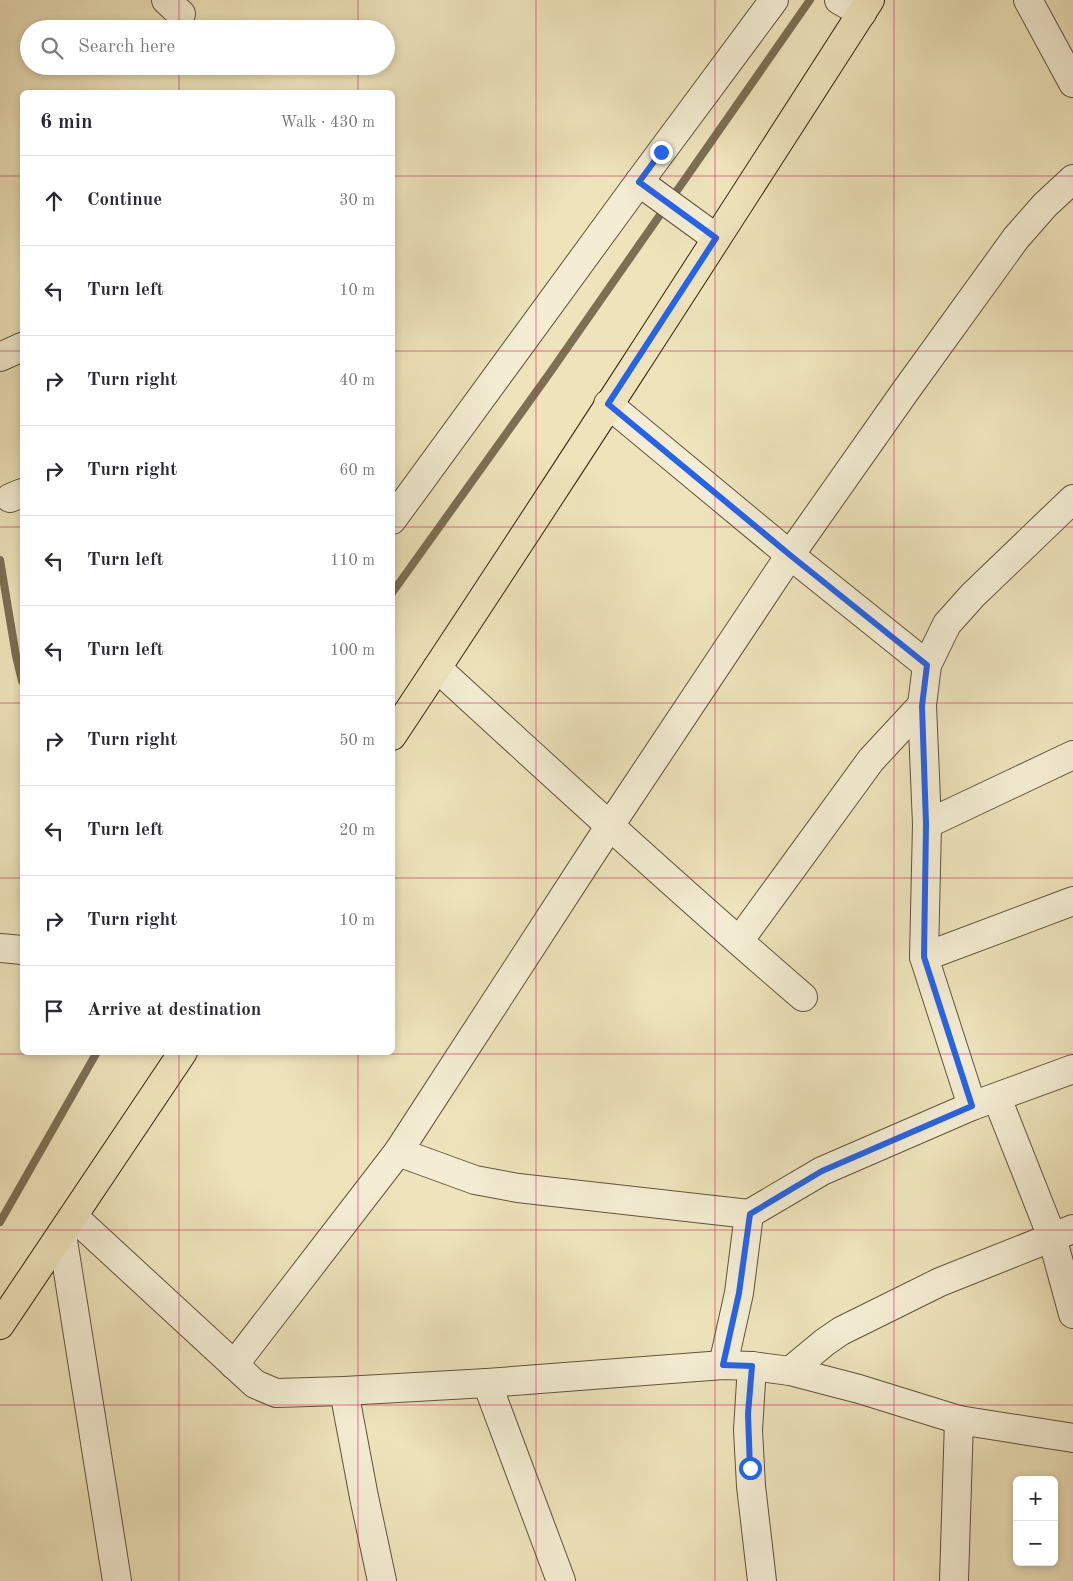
<!DOCTYPE html>
<html lang="en">
<head>
<meta charset="utf-8">
<style>
  body { margin:0; font-family:"Old Standard TT",serif; background:#f7f7f7; color:#2b2b33 }
  .controls { position:absolute; right:15px; bottom:15px; display:grid; overflow:hidden; border-radius:8px; box-shadow:0 2px 8px #0003 }
  .controls button { width:45px; height:45px; display:grid; place-items:center; padding:0; border:0; border-bottom:1px solid #e1e1e2; background:#fff; color:#2b2b33; font:25px sans-serif }
  .stop { position:absolute; width:15px; height:15px; margin:-11px; border:4px solid #2563eb; border-radius:50%; background:#fff }
  .stop.end { background:#2563eb; border-color:#fff; box-shadow:0 1px 5px #0008 }
  .list { margin:0; padding:0; list-style:none }
  h2 { display:flex; justify-content:space-between; align-items:center; height:65px; margin:0; padding:0 20px; font-size:21px }
  h2 small { font-size:16px; font-weight:400; color:#7c7c81 }
  .list li { display:grid; grid-template-columns:32px 1fr auto; gap:15px; align-items:center; box-sizing:border-box; height:90px; padding:0 20px; border-top:1px solid #e1e1e2 }
  .list b { display:block; font-size:19px; white-space:nowrap }
  .list em { font-size:16px; font-style:normal; color:#7c7c81 }
  .icon { flex:none; width:28px; height:28px; fill:none; stroke:currentColor; stroke-width:2; stroke-linecap:round; stroke-linejoin:round }
  .map { position:relative; flex:none; width:1073px; height:1581px; overflow:hidden }
  .search { position:absolute; background:#fff; box-shadow:0 2px 8px #0003; left:20px; top:20px; width:375px; height:55px; display:flex; align-items:center; gap:12px; box-sizing:border-box; padding:0 18px; border-radius:28px; color:#7c7c81; font-size:19px }
  .panel { position:absolute; background:#fff; box-shadow:0 2px 8px #0003; left:20px; top:90px; width:375px; height:965px; border-radius:8px }
  .map>svg:first-child { display:block }
</style>
</head>
<body>
<div class="map">
<svg width="1073" height="1581" viewBox="0 0 1073 1581">
  <rect width="100%" height="100%" fill="#eee3bb"/>
  <filter id="stains"><feTurbulence type="fractalNoise" baseFrequency=".004" numOctaves="4"/><feColorMatrix values="0 0 0 0 .2 0 0 0 0 .09 0 0 0 0 .02 0 0 0 .5 -.17"/></filter>
  <radialGradient id="worn" r=".72"><stop offset=".6" stop-color="#630" stop-opacity="0"/><stop offset="1" stop-color="#630" stop-opacity=".3"/></radialGradient>
  <g fill="none" stroke-linecap="round" stroke-linejoin="round">
    <g stroke="#7c6f53" stroke-width="8">
      <polyline points="0,560 16,656 22,681"/>
      <polyline points="392,593 549,374 810,0"/>
      <polyline points="0,1222 97,1052"/>
    </g>
    <defs>
      <g id="minor">
        <polyline points="166,0 181,14"/>
        <polyline points="839,0 862,13"/>
        <polyline points="1028,0 1073,83"/>
        <polyline points="639,182 716,238"/>
        <polyline points="0,357 22,347"/>
        <polyline points="608,404 790,555 927,665"/>
        <polyline points="10,498 22,493"/>
        <polyline points="392,520 639,182 774,0"/>
        <path d="M437 668C558 779 679 890 803 997"/>
        <polyline points="927,824 1073,755"/>
        <polyline points="739,941 871,760 922,705"/>
        <polyline points="0,948 22,950"/>
        <polyline points="924,957 1073,901"/>
        <polyline points="997,1098 1052,1237 1073,1314"/>
        <polyline points="972,1106 924,957 927,824 922,705 927,665 947,624 973,595 1073,499"/>
        <polyline points="398,1152 475,1180 518,1188 749,1214"/>
        <polyline points="74,1217 255,1384 276,1393 344,1391 487,1383 723,1365 752,1366 790,1371 859,1389 959,1420 1073,1438"/>
        <polyline points="62,1234 117,1581"/>
        <polyline points="234,1365 398,1152 609,827 790,555 904,393 1016,238 1045,205 1073,179"/>
        <polyline points="723,1365 739,1293 749,1214 822,1171 972,1106 1073,1069"/>
        <polyline points="752,1366 748,1430 751,1486 762,1581"/>
        <polyline points="790,1371 825,1342 841,1331 940,1282 1073,1229"/>
        <polyline points="487,1383 561,1581"/>
        <polyline points="344,1391 364,1497 382,1581"/>
        <polyline points="954,1581 959,1420"/>
      </g>
      <g id="major">
        <path d="M392 736C554 492 712 246 870 0"/>
        <polyline points="0,1325 183,1052"/>
      </g>
    </defs>
    <use href="#minor" stroke="#61533a" stroke-width="30"/>
    <use href="#major" stroke="#32230f" stroke-width="30"/>
    <use href="#minor" stroke="#f4edd3" stroke-width="28"/>
    <use href="#major" stroke="#eee3bb" stroke-width="28"/>
  </g>
  <g fill="none" stroke-linecap="round" stroke-linejoin="round">
    <polyline stroke="#2563eb" stroke-width="6" points="661,152 639,182 716,238 608,404 790,555 927,665 922,706 926,824 924,957 972,1106 822,1171 750,1214 739,1293 723,1365 752,1366 748,1414 750,1468"/>
  </g>
  <path fill="none" stroke="#c2185b" stroke-width="1" stroke-opacity="0.55" d="M179 0V29M358 0V29M536 0V1581M715 0V1581M894 0V1581M179 66V92M358 66V92M0 176H22M392 176H1073M0 351H22M392 351H1073M0 527H22M392 527H1073M0 703H22M392 703H1073M0 878H22M392 878H1073M179 1052V1581M358 1052V1581M0 1054H1073M0 1230H1073M0 1405H1073"/>
  <rect width="100%" height="100%" filter="url(#stains)"/>
  <rect width="100%" height="100%" fill="url(#worn)"/>
</svg>
<div class="controls">
<button>+</button>
<button>−</button>
</div>
<div class="stop" style="left:750px;top:1468px"></div>
<div class="stop end" style="left:661px;top:152px"></div>
<div class="search"><svg class="icon" aria-label="search" viewBox="0 0 24 24"><circle cx="10" cy="10" r="6"/><path d="M15 15l6 6"/></svg>Search here</div>
<section class="panel">
<h2>6 min<small>Walk · 430 m</small></h2>
<ul class="list">
<li><svg class="icon" aria-label="ahead" viewBox="0 0 24 24"><path d="M12 20V5M6 11l6-6 6 6"/></svg><div><b>Continue</b></div><em>30 m</em></li>
<li><svg class="icon" aria-label="left" viewBox="0 0 24 24"><path d="M17 20v-9H6M10 6l-5 5 5 5"/></svg><div><b>Turn left</b></div><em>10 m</em></li>
<li><svg class="icon" aria-label="right" viewBox="0 0 24 24"><path d="M7 20v-9h11M14 6l5 5-5 5"/></svg><div><b>Turn right</b></div><em>40 m</em></li>
<li><svg class="icon" aria-label="right" viewBox="0 0 24 24"><path d="M7 20v-9h11M14 6l5 5-5 5"/></svg><div><b>Turn right</b></div><em>60 m</em></li>
<li><svg class="icon" aria-label="left" viewBox="0 0 24 24"><path d="M17 20v-9H6M10 6l-5 5 5 5"/></svg><div><b>Turn left</b></div><em>110 m</em></li>
<li><svg class="icon" aria-label="left" viewBox="0 0 24 24"><path d="M17 20v-9H6M10 6l-5 5 5 5"/></svg><div><b>Turn left</b></div><em>100 m</em></li>
<li><svg class="icon" aria-label="right" viewBox="0 0 24 24"><path d="M7 20v-9h11M14 6l5 5-5 5"/></svg><div><b>Turn right</b></div><em>50 m</em></li>
<li><svg class="icon" aria-label="left" viewBox="0 0 24 24"><path d="M17 20v-9H6M10 6l-5 5 5 5"/></svg><div><b>Turn left</b></div><em>20 m</em></li>
<li><svg class="icon" aria-label="right" viewBox="0 0 24 24"><path d="M7 20v-9h11M14 6l5 5-5 5"/></svg><div><b>Turn right</b></div><em>10 m</em></li>
<li><svg class="icon" aria-label="arrive" viewBox="0 0 24 24"><path d="M6 21V4h12l-3 4 3 4H6"/></svg><div><b>Arrive at destination</b></div></li>
</ul>
</section>
</div>
</body>
</html>
